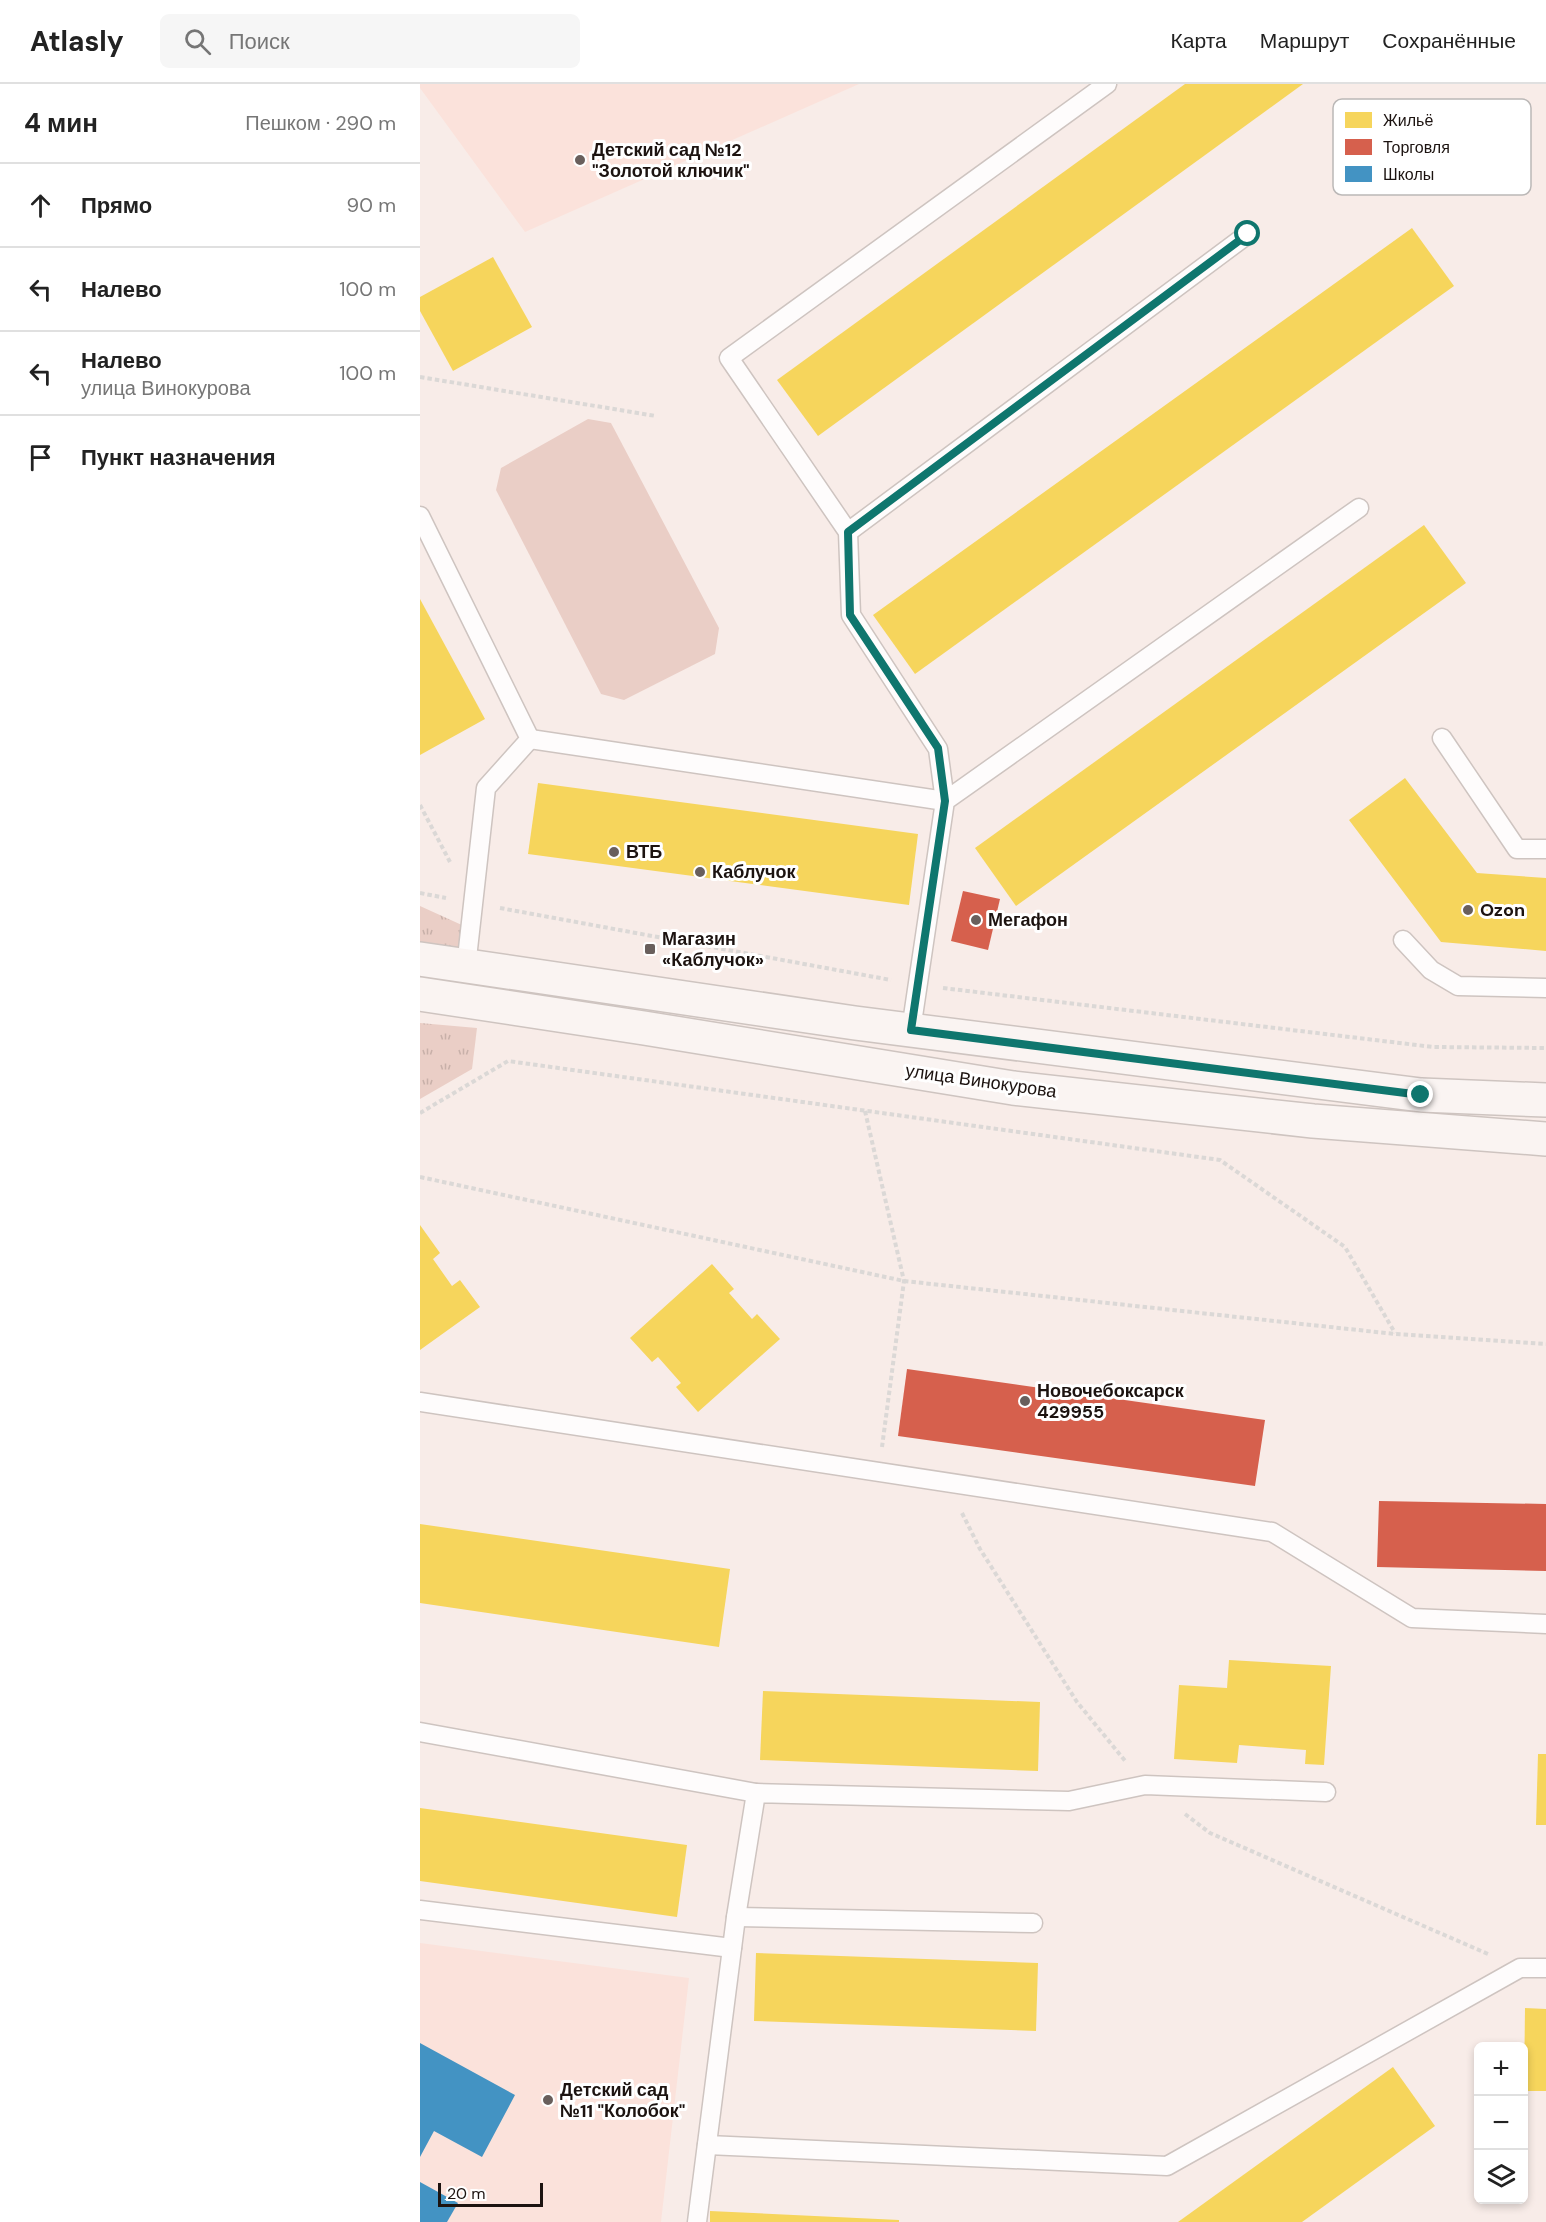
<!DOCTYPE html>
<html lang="ru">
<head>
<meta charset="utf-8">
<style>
  body { margin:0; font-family:"DM Sans",sans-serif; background:#f6f6f6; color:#222 }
  .controls { position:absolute; right:18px; bottom:18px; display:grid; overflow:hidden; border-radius:9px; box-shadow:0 3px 9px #0003 }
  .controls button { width:54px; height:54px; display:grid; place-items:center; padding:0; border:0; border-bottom:2px solid #e0e0e0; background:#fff; color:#222; font:30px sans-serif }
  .scale { position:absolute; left:18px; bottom:15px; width:105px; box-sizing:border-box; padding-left:6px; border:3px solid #1c1310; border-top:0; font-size:16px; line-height:21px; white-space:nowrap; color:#1c1310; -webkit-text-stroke:4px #fff; paint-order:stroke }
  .stop { position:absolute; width:18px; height:18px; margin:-14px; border:4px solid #0f766e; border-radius:50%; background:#fff }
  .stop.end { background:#0f766e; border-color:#fff; box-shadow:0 2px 6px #0008 }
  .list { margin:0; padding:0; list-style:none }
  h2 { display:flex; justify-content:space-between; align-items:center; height:78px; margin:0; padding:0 24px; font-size:26px }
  h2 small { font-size:20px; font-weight:400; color:#767676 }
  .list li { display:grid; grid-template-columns:39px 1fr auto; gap:18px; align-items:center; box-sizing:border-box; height:84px; padding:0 24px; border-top:2px solid #e0e0e0 }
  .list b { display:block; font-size:22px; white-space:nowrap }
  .list p { margin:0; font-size:20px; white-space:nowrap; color:#767676 }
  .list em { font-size:20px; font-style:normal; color:#767676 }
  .icon { flex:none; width:33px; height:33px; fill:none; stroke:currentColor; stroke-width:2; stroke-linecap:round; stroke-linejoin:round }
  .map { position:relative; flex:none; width:1126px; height:2138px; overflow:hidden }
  header { display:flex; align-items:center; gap:36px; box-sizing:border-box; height:84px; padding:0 30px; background:#fff; border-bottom:2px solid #e0e0e0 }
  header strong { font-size:28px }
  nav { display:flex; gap:33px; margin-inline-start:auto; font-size:21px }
  .search { width:420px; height:54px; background:#f6f6f6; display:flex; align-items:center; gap:15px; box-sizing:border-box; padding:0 21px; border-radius:9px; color:#767676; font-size:22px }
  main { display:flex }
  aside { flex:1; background:#fff }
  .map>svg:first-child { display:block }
</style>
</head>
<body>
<header>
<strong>Atlasly</strong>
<div class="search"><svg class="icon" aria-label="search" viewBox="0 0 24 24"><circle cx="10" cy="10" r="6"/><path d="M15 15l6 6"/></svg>Поиск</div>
<nav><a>Карта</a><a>Маршрут</a><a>Сохранённые</a></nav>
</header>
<main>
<aside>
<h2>4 мин<small>Пешком · 290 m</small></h2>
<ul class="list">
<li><svg class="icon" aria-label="ahead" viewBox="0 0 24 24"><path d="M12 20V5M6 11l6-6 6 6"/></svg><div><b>Прямо</b></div><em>90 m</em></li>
<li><svg class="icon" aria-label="left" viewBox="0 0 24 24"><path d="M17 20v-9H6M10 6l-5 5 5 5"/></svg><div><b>Налево</b></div><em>100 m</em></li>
<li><svg class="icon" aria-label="left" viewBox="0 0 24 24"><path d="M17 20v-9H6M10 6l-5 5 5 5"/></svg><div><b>Налево</b><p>улица Винокурова</p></div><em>100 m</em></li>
<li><svg class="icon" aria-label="arrive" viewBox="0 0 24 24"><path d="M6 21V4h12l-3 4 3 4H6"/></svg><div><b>Пункт назначения</b></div></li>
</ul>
</aside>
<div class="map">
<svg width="1126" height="2138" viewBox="0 0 1126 2138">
  <defs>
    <pattern id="grass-tufts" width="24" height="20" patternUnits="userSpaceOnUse" patternTransform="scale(1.5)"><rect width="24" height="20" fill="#eacec6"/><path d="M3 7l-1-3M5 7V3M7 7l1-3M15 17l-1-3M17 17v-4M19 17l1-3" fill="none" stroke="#c8b0a9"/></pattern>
  </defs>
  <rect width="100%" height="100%" fill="#f8ece8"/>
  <g fill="#fbe2db">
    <polygon points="0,0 439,0 105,148 0,4"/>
    <polygon points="0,1859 269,1894 241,2138 0,2138"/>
  </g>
  <g fill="url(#grass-tufts)">
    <polygon points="0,822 44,842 38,869 0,860"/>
    <polygon points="0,939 57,944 52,985 0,1015"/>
  </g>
  <polygon fill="#eacec6" points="168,335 191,339 299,544 295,570 204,616 181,610 76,406 81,384"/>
  <g fill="#f6d55c">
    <polygon points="765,0 883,0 398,352 357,296"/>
    <polygon points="992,144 1034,202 495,590 453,531"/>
    <polygon points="73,173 112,243 33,287 0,227 0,213"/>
    <polygon points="1004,441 1046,499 596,822 555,764"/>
    <polygon points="0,515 65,635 0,671"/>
    <polygon points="985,694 1057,789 1126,794 1126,867 1021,858 929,736"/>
    <polygon points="118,699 498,750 489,821 108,770"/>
    <polygon points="0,1141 20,1169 13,1175 32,1202 40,1196 60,1223 0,1266"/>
    <polygon points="292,1180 314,1205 309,1209 332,1235 337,1230 360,1255 278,1328 256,1303 261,1299 238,1273 232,1278 210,1254"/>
    <polygon points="0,1440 310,1485 299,1563 0,1519"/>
    <polygon points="809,1576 911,1582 904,1681 885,1680 886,1666 819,1661 817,1679 754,1675 759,1601 807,1604"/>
    <polygon points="343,1607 620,1618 618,1687 340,1676"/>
    <polygon points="1118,1670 1126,1670 1126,1741 1116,1741"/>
    <polygon points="0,1724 267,1761 257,1833 0,1797"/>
    <polygon points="336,1869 618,1879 616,1947 334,1937"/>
    <polygon points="1105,1924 1126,1925 1126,2007 1104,2007"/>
    <polygon points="973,1983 1015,2042 882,2138 758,2138"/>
    <polygon points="290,2127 479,2136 479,2138 290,2138"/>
  </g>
  <g fill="#d6604d">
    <polygon points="543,807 580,815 568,866 531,857"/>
    <polygon points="487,1285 845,1336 835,1402 478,1352"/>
    <polygon points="959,1417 1126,1420 1126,1487 957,1483"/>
  </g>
  <g fill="#4393c3">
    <polygon points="0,1959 95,2011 62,2073 14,2047 0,2073"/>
    <polygon points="0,2098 38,2119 27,2138 0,2138"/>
  </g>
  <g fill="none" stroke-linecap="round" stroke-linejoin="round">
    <defs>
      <g id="service">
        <polyline points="0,432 110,655 66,704 46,883"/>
        <polyline points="428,448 828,150"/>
        <polyline points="1022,654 1097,765 1126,765"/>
        <polyline points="110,655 525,717 518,665 431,531 428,448 309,274 687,0"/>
        <polyline points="983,856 1011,886 1038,902 1126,904"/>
        <polyline points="491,946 525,717 939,424"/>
        <polyline points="0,1318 852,1448 992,1534 1126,1540"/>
        <polyline points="0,1648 336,1709"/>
        <polyline points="0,1826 312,1864"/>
        <polyline points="316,1833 613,1839"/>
        <polyline points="287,2061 747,2082 1100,1884 1126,1884"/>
        <polyline points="277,2138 316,1833 336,1709 649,1717 725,1701 906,1708"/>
      </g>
      <g id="secondary">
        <polyline points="0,875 435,939 1001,1011 1126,1016"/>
        <polyline points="0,910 224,944 593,1004 893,1037 1126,1055"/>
      </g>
    </defs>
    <use href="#service" stroke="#cec4c0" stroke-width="21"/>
    <use href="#secondary" stroke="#cec4c0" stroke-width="36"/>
    <g stroke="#dbd8d6" stroke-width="4" stroke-dasharray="4.5 3" stroke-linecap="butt">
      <polyline points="0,293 236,332"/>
      <polyline points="0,721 30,778"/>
      <polyline points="0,809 26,814"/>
      <polyline points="80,824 471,896"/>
      <polyline points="523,904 1013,963 1126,964"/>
      <polyline points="445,1027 484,1197 462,1363"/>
      <polyline points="0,1029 88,977 800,1076 925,1163 975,1249"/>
      <polyline points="0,1093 484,1197 975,1250 1126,1260"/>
      <polyline points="542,1429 560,1465 657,1618 706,1678"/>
      <polyline points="765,1730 790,1749 1068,1870"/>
    </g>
    <use href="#service" stroke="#fefcfc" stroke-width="18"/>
    <use href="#secondary" stroke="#faf4f2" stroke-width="33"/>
  </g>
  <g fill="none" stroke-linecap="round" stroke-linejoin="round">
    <polyline stroke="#0f766e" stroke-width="8" points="828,150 428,448 430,531 518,664 525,717 491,946 1001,1011"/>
  </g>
  <g fill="#695f5c" stroke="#fff" stroke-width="2">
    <circle cx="160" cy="76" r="6"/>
    <circle cx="194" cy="768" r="6"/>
    <circle cx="280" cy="788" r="6"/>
    <circle cx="1048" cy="826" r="6"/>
    <circle cx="556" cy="836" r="6"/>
    <rect x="224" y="859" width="12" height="12" rx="3"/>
    <circle cx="605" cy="1317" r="6"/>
    <circle cx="128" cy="2016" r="6"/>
  </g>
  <g text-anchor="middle" stroke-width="6" stroke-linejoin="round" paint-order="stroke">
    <g font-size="18" font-weight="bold" fill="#1c1310" stroke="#fff" text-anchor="start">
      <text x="172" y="72">Детский сад №12<tspan x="172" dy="21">"Золотой ключик"</tspan></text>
      <text x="206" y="774">ВТБ</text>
      <text x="292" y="794">Каблучок</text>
      <text x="1060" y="832">Ozon</text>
      <text x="568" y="842">Мегафон</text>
      <text x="242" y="861">Магазин<tspan x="242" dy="21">«Каблучок»</tspan></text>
      <text x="617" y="1313">Новочебоксарск<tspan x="617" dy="21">429955</tspan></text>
      <text x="140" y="2012">Детский сад<tspan x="140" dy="21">№11 "Колобок"</tspan></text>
    </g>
    <g font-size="18" fill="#1c1310" stroke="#fff">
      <text transform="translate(561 997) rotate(8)" y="6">улица Винокурова</text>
    </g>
  </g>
  <rect x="913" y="15" width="198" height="96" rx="9" fill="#fff" stroke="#bbb8b7" stroke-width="1.5"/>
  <rect x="925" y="28" width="27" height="16" fill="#f6d55c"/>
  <rect x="925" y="55" width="27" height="16" fill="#d6604d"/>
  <rect x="925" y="82" width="27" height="16" fill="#4393c3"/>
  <g font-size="16" fill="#1c1310">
    <text x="963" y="42">Жильё</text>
    <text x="963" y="69">Торговля</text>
    <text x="963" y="96">Школы</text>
  </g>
</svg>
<div class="controls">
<button>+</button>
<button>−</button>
<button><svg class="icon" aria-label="layers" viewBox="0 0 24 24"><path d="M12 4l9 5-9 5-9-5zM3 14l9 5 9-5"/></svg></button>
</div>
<div class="scale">20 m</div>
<div class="stop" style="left:828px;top:150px"></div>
<div class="stop end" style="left:1001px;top:1011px"></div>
</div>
</main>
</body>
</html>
